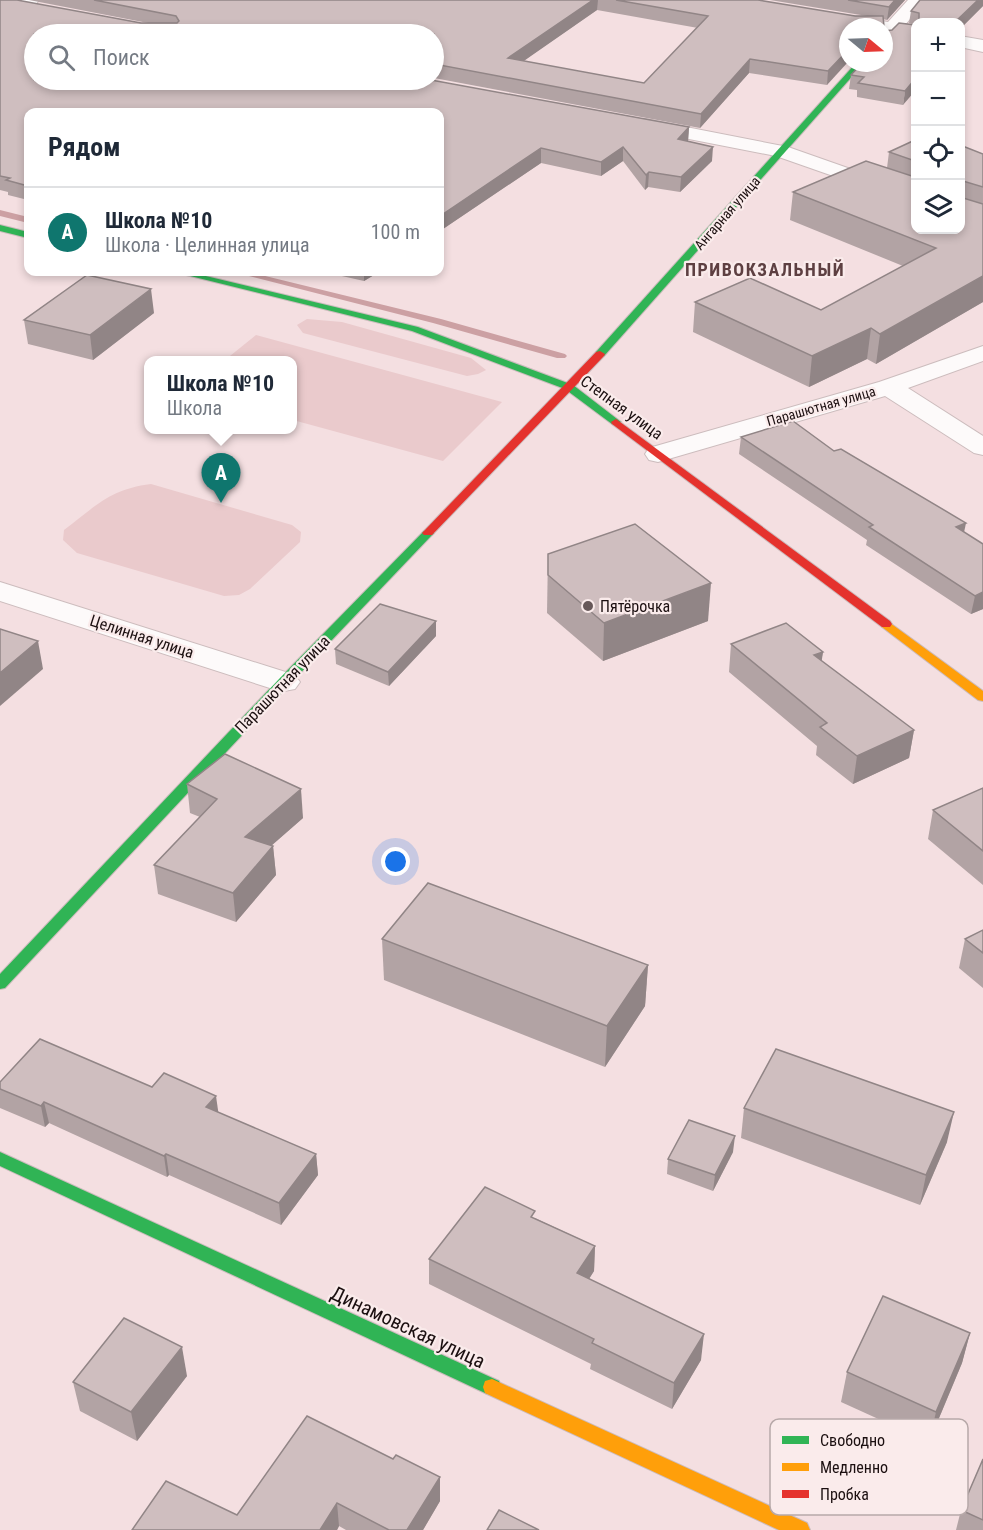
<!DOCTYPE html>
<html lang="ru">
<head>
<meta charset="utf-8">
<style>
  body { margin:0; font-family:"Roboto Condensed",sans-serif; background:#f6f6f7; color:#1f2937 }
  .controls { position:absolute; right:18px; top:18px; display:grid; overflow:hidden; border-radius:12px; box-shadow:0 3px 9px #0003 }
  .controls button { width:54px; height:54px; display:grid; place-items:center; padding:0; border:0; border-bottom:2px solid #e0e1e3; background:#fff; color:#1f2937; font:30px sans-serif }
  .compass { position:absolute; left:839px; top:18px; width:54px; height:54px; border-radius:50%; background:#fff; box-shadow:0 3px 9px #0003; rotate:109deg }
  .you { position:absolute; left:396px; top:862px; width:21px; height:21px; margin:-15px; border:4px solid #fff; border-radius:50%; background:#1a73e8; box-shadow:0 0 0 9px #1a73e833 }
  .badge { display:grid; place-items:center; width:39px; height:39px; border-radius:50%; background:#0f766e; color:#fff; font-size:20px; font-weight:700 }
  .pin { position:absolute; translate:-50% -50px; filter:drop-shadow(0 2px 3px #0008) }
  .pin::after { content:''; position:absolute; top:32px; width:21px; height:18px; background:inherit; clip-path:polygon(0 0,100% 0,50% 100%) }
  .popup { position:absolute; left:144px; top:356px; width:153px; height:78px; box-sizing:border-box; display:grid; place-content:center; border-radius:12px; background:#fff; filter:drop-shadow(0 2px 4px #0005); font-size:20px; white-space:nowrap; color:#747a83 }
  .popup b { font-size:22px; color:#1f2937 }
  .popup::after { content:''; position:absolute; left:50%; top:100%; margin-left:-12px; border:12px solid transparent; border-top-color:#fff }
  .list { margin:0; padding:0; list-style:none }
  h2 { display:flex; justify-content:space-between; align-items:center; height:78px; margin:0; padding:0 24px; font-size:26px }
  h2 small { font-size:20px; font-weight:400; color:#747a83 }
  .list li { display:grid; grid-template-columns:39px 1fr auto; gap:18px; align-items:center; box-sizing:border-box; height:90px; padding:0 24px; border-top:2px solid #e0e1e3 }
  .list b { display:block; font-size:22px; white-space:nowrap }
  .list p { margin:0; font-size:20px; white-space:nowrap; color:#747a83 }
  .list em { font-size:20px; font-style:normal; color:#747a83 }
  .icon { flex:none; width:33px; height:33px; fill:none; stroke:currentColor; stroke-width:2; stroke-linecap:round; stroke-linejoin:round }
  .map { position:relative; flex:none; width:983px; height:1530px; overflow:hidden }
  .search { position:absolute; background:#fff; box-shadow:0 3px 9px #0003; left:24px; top:24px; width:420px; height:66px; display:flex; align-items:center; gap:15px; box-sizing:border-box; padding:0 21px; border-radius:33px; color:#747a83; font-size:22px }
  .panel { position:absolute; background:#fff; box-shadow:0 3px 9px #0003; left:24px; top:108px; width:420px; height:168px; border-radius:12px }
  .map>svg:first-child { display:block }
</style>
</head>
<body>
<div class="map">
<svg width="983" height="1530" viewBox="0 0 983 1530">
  <rect width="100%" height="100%" fill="#f4dfe1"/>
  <g fill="#eacacc">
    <polygon points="307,319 342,322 471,358 486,370 478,374 467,376 303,333 297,325"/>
    <polygon points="256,335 502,402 443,461 293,420 293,360 225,360"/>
    <path d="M151 484 292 525 301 532 300 542 250 589 239 595 224 596 77 553 63 540 64 530C96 506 110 489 151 484Z"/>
  </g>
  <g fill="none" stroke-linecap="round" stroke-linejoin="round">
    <g fill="#cca0a3" fill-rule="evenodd">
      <polygon points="0,210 28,217 28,223 0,216"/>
      <polygon points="233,272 249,272 441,319 565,354 567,356 565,358 557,358 433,323"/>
    </g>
    <defs>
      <g id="street">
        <polygon points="17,0 39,0 36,4 0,21 0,9"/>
        <polygon points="908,0 926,0 905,25 916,26 916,37 896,34 890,41 884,42 884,27 855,27 833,23 830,19 833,15 839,14 888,22"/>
        <polygon points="960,36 983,40 983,52 960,47"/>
        <polygon points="645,119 788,147 916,192 916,205 776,156 638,129 635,125 638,121"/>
        <polygon points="983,346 983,361 908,388 983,436 983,455 974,453 885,396 658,462 649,460 645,454 649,448 879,382"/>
        <polygon points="0,582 295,675 300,682 295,689 284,691 273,689 0,601"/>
      </g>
      <g id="fast">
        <polygon points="856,63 864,63 604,356 596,356 596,352"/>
        <polygon points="0,225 28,232 28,238 0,231"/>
        <polygon points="174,272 189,272 418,327 573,385 621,422 616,425 612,424 565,389 412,331"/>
        <polygon points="428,530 432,531 434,533 432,535 289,685 5,988 0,989 0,974 279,679 424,531"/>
        <polygon points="0,1152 499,1381 501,1387 499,1393 492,1395 485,1393 0,1166"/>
      </g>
      <g id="slow">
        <polygon points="886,620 983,691 983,701 978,700 882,627 880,624 882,621"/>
        <polygon points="492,1379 807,1523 810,1530 779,1530 485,1393 483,1387 485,1381"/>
      </g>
      <g id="jam">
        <polygon points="600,351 605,354 604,356 432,535 424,535 422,533 424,531 596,352"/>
        <polygon points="616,419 890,621 892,624 890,627 882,627 612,424 611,422"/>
      </g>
    </defs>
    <use href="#street" stroke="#ccbcbd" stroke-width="2"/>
    <use href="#fast" stroke="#ccbcbd" stroke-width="2"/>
    <use href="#slow" stroke="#ccbcbd" stroke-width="2"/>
    <use href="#jam" stroke="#ccbcbd" stroke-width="2"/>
    <use href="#street" fill="#fdfafa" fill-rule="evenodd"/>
    <use href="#fast" fill="#30b455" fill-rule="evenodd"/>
    <use href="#slow" fill="#ff9f0a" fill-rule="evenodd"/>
    <use href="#jam" fill="#e5322d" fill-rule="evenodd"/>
  </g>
  <g fill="#b2a3a4" fill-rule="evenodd">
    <path d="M0 0 141 23H148L29 0H758L855 16H867L770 0H905L887 20 883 19 848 27 827 85 749 73 700 128 434 78V34H34L689 127 688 141 712 161 680 192 648 187 645 190 623 161 601 176 541 163 440 231V112H28V200L8 195V192L0 190ZM597 10 698 28 644 83 523 61Z"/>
    <polygon points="983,6 960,29 960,22 915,22 915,25 909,23 911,11"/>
    <polygon points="915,25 903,105 857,97 857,90 849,89 851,75 884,63 884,31 892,30"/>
    <polygon points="915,140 915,230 960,145 983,154 983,302 876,364 867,359 809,387 693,332 695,302 821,310 903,266 790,220 793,192 887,168 889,152"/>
    <polygon points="324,272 379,272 364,281"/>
    <polygon points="154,313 93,360 28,344 24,320"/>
    <polygon points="741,437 834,451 964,532 983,609 971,614 866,545 867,540 739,454"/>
    <polygon points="548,554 708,621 603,661 547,613"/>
    <polygon points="436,636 389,686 336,664 335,649"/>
    <polygon points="731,644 823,652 821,661 914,730 909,758 853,784 816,755 817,746 729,672"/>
    <polygon points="187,784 303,818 271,846 273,846 276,875 236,922 158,894 154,865 200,817 190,813"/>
    <polygon points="983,788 983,885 928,839 933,810"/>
    <polygon points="983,930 983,988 959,968 965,939"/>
    <polygon points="382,939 648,965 645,1006 605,1067 384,980"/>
    <polygon points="0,1082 152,1087 218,1113 316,1154 318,1175 281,1225 169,1175 167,1177 49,1123 45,1127 0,1108"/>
    <polygon points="744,1108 947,1142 920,1205 741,1138"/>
    <polygon points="733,1152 713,1191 667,1174 668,1159"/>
    <polygon points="535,1218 595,1246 594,1271 589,1279 701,1360 672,1409 590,1369 591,1364 429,1284 429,1259"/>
    <polygon points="970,1333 962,1363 929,1442 841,1402 847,1372"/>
    <polygon points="187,1376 137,1441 80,1411 73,1382"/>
    <polygon points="393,1459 440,1477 440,1501 423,1530 346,1530 339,1526 337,1530 132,1530 237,1515"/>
    <polygon points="983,1459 983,1530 956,1530 961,1510"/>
  </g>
  <g fill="#918586">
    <polygon points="593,0 598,0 597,10 508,72 508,58"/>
    <polygon points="895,0 905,0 887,20 889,7"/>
    <polygon points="978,0 983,0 983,6 960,29 960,22 955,22"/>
    <polygon points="848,50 848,62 827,85 828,71"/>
    <polygon points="750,59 749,73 700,128 701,114"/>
    <polygon points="915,79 915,91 903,105 905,91"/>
    <polygon points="689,127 688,142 678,139"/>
    <polygon points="623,147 623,161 601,176 601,162"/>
    <polygon points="713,147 712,161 680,192 681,177"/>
    <polygon points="541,148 541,163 440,231 440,216"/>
    <polygon points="649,172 648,187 645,190 646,175"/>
    <polygon points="364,272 379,272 364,281"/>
    <polygon points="983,276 983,302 876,364 880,334"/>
    <polygon points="151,289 154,313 93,360 90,335"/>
    <polygon points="871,328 867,359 809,387 812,356"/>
    <polygon points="966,523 962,542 956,527"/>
    <polygon points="711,583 708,621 603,661 604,623"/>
    <polygon points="983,592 983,609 971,614 975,596"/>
    <polygon points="436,621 436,636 389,686 388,672"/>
    <polygon points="38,641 43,669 0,706 0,673"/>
    <polygon points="823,652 819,679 814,655"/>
    <polygon points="914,730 909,758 853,784 857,756"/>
    <polygon points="301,789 303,818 248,866 245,837"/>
    <polygon points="273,846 276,875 236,922 233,893"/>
    <polygon points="648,965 645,1006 605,1067 607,1026"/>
    <polygon points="216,1096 219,1117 206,1107"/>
    <polygon points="44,1102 49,1123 45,1127 41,1106"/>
    <polygon points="954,1112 947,1142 920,1205 926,1175"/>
    <polygon points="735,1136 733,1152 713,1191 715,1175"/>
    <polygon points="166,1154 169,1175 167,1177 164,1156"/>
    <polygon points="316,1154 318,1175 281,1225 279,1203"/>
    <polygon points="595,1246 594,1271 576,1299 577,1273"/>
    <polygon points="970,1333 962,1363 929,1442 936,1412"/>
    <polygon points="704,1334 701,1360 672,1409 674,1383"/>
    <polygon points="182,1347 187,1376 137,1441 131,1412"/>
    <polygon points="440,1477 440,1501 423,1530 407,1530"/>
    <polygon points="337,1503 339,1526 337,1530 320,1530"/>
  </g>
  <g fill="#cfbebf" stroke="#918586" stroke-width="1.5">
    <polygon points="0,0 17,0 141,23 177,23 179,21 176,16 94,0 593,0 508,58 644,83 708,16 616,0 758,0 855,16 883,16 884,27 848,27 848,50 828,71 750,59 701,114 434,64 434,34 34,34 34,80 431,80 689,127 678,139 713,147 681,177 649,172 646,175 623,147 601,162 541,148 440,216 440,112 28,112 28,186 6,180 10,178 0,176"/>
    <polygon points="848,0 895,0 889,7"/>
    <polygon points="920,0 978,0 955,22 919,22 919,13 911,11"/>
    <polygon points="899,23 915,25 915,79 905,91 858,83 864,77 851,75 862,63 884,63 884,28 884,31 892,30"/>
    <polygon points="915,140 915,161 889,152"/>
    <polygon points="960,145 983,154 983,187 963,181 963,198 983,204 983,276 880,334 871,328 812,356 695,302 750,278 821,310 936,248 793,192 866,161 915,177 915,230 960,230"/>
    <polygon points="87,275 151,289 90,335 24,320"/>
    <polygon points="793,421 834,451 841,449 966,523 956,527 983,544 983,592 975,596 869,527 873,525 741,437"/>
    <polygon points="635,524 711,583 604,623 548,575 548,554"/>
    <polygon points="380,604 436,621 388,672 335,649"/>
    <polygon points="786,623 823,652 814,655 914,730 857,756 820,727 827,723 731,644"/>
    <polygon points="0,629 38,641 0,673"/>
    <polygon points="225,754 301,789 245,837 273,846 233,893 154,865 217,799 187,784"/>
    <polygon points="983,788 983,851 933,810"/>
    <polygon points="428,883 648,965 607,1026 382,939"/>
    <polygon points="983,930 983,953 965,939"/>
    <polygon points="40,1039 152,1087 164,1073 216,1096 206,1107 316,1154 279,1203 166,1154 164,1156 44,1102 41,1106 0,1089 0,1082"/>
    <polygon points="776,1049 954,1112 926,1175 744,1108"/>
    <polygon points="689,1120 735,1136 715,1175 668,1159"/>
    <polygon points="485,1187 535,1211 531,1217 595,1246 577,1273 704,1334 674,1383 592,1343 594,1339 429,1259"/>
    <polygon points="883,1296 970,1333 936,1412 847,1372"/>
    <polygon points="124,1318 182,1347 131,1412 73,1382"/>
    <polygon points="307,1416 393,1459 396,1455 440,1477 407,1530 389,1530 337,1503 320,1530 132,1530 166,1481 237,1515"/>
    <polygon points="983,1459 983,1520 961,1510"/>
    <polygon points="499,1510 539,1530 487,1530"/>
  </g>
  <circle fill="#675859" stroke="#faebeb" stroke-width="2" cx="588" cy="606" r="6"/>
  <g text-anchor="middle" stroke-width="4.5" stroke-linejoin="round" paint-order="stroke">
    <g font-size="14" fill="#1b0f10" stroke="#faebeb">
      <text transform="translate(727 213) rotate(-49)" y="5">Ангарная улица</text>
      <text transform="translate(821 406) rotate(-16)" y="5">Парашютная улица</text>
    </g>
    <g font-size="16" fill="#1b0f10" stroke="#faebeb">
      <text transform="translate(622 407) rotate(36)" y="6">Степная улица</text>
      <text transform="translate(142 636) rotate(18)" y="6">Целинная улица</text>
      <text transform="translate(282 684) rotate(-46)" y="6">Парашютная улица</text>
    </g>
    <g font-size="16" fill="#1b0f10" stroke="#faebeb" text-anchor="start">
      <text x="600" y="612">Пятёрочка</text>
    </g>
    <g font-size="18" font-weight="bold" letter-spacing="1.5" fill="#5e4042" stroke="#faebeb">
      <text x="765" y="276">ПРИВОКЗАЛЬНЫЙ</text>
    </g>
    <g font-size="20" fill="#1b0f10" stroke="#faebeb">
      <text transform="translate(408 1327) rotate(25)" y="7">Динамовская улица</text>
    </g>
  </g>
  <rect x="770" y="1419" width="198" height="96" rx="9" fill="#faebeb" stroke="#b7a9a9" stroke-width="1.5"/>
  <rect x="782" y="1436" width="27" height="8" fill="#30b455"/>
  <rect x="782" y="1463" width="27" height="8" fill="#ff9f0a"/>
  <rect x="782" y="1490" width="27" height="8" fill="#e5322d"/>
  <g font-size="16" fill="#1b0f10">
    <text x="820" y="1446">Свободно</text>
    <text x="820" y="1473">Медленно</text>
    <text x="820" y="1500">Пробка</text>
  </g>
</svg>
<div class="controls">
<button>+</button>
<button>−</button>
<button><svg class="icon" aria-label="locate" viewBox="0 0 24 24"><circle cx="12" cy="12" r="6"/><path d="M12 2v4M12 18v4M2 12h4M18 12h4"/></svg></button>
<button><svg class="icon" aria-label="layers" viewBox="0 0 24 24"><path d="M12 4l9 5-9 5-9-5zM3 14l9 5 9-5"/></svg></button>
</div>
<svg class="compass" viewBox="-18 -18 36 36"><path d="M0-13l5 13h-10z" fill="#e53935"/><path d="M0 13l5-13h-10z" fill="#747a83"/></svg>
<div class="you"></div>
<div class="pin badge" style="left:221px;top:503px">A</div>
<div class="popup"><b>Школа №10</b>Школа</div>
<div class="search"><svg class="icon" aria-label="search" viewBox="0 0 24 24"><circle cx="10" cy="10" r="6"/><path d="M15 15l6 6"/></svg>Поиск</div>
<section class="panel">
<h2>Рядом<small></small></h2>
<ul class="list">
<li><span class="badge">A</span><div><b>Школа №10</b><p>Школа · Целинная улица</p></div><em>100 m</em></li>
</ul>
</section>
</div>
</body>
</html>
